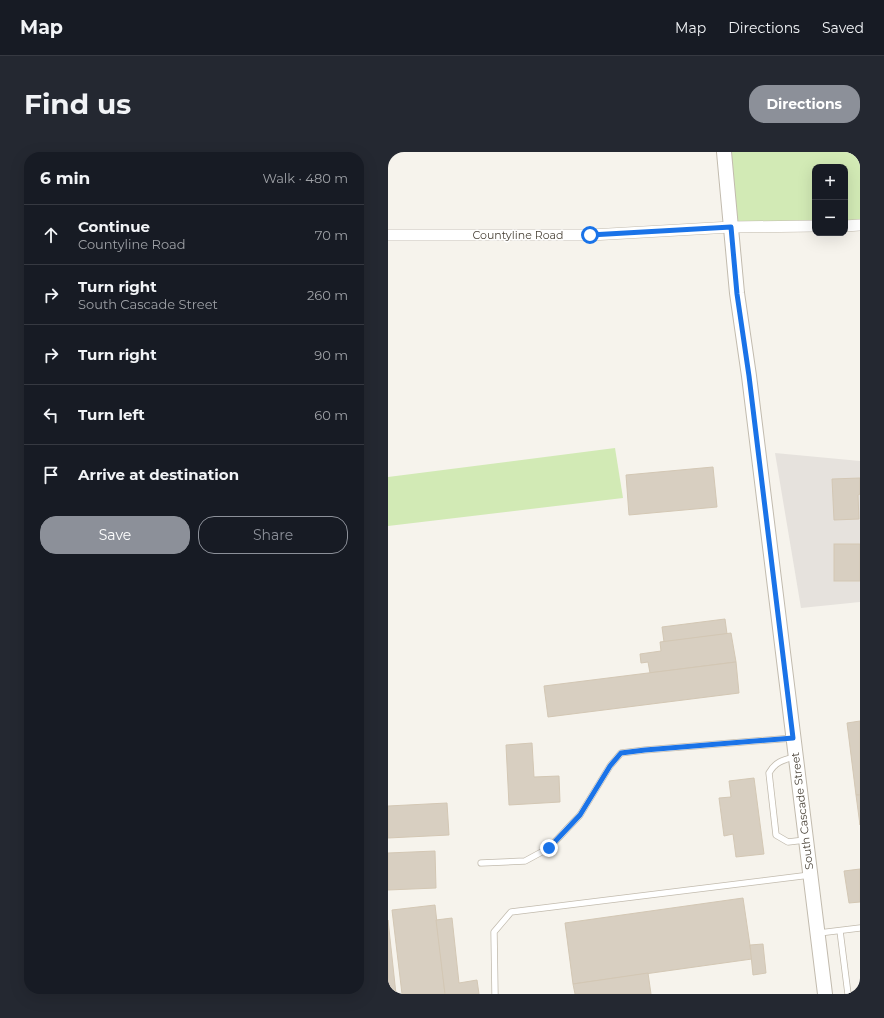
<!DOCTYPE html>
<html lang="en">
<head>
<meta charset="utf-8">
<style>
  body { margin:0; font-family:Montserrat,sans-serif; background:#242831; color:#f1f3f6 }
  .controls { position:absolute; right:12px; top:12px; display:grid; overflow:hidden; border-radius:8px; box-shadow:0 4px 16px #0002 }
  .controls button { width:36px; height:36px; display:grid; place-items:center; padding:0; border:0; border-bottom:1px solid #363941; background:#171b24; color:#f1f3f6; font:20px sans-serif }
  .stop { position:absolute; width:12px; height:12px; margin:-9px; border:3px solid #1a73e8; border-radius:50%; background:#fff }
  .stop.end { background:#1a73e8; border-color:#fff; box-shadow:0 1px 4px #0008 }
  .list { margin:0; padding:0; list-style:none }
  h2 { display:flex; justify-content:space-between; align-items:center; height:52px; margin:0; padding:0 16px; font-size:17px }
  h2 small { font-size:13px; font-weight:400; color:#9ea1a6 }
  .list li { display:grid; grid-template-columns:26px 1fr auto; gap:12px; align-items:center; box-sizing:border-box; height:60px; padding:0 16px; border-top:1px solid #363941 }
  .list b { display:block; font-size:15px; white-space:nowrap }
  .list p { margin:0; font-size:13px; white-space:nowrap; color:#9ea1a6 }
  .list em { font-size:13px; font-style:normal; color:#9ea1a6 }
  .actions { display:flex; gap:8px; padding:12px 16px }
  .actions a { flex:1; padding:9px 0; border:1px solid #8c9099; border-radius:16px; text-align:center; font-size:14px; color:#8c9099 }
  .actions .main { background:#8c9099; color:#fff }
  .icon { flex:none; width:22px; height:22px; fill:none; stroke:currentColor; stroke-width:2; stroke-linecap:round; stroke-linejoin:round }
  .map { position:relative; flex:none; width:472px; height:842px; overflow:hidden; border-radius:16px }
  header { display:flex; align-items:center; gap:24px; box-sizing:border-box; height:56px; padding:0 20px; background:#171b24; border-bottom:1px solid #363941 }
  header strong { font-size:19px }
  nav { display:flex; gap:22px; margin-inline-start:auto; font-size:14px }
  .intro { display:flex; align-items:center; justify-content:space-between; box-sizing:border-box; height:96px; padding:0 24px }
  h1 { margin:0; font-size:28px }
  .button { padding:10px 18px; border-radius:16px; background:#8c9099; color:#fff; font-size:14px; font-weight:700 }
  main { display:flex; gap:24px; padding:0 24px }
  aside { flex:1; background:#171b24; border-radius:16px; box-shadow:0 4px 16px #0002 }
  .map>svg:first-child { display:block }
</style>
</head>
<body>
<header>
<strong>Map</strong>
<nav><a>Map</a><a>Directions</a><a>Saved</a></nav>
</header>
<div class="intro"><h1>Find us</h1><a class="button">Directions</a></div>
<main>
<aside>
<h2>6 min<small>Walk · 480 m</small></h2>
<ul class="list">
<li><svg class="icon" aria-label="ahead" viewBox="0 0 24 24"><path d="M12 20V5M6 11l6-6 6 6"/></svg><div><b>Continue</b><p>Countyline Road</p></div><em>70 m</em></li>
<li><svg class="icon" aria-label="right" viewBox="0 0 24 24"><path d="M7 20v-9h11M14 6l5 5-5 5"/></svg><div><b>Turn right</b><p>South Cascade Street</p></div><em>260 m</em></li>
<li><svg class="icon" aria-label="right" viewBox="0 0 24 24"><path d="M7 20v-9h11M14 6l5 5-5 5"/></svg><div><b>Turn right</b></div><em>90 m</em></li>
<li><svg class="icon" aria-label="left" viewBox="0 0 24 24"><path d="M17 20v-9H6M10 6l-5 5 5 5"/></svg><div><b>Turn left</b></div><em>60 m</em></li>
<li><svg class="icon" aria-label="arrive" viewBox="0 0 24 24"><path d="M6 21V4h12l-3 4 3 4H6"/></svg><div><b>Arrive at destination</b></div></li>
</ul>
<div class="actions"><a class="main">Save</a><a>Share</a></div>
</aside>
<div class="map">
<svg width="472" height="842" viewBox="0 0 472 842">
  <rect width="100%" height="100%" fill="#f6f3ec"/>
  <polygon fill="#e6e2dd" points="387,301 472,309 472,450 413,456"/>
  <g fill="#d2eab5">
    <polygon points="336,0 472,0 472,72 457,72 457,15 427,15 427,73 343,75"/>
    <polygon points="227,296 235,346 0,374 0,325"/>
  </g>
  <g fill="#d8cfc1" stroke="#d3c7b4">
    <polygon points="325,315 329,355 241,363 238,323"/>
    <polygon points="472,326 472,342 470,343 471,367 446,368 444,327"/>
    <rect x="446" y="392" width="26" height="37"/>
    <polygon points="337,467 339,482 276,490 274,475"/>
    <polygon points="343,481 348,510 262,521 260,510 253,511 252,502 273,499 272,490"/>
    <polygon points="348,510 351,541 160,565 156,534"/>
    <polygon points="472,569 472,643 468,643 459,571"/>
    <polygon points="144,591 146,625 171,624 172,650 121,653 118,593"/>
    <polygon points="366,626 376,702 348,705 345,682 336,684 331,646 343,645 341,629"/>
    <polygon points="468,643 472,643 472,673"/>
    <polygon points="59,651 61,683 0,686 0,654"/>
    <polygon points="47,699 48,736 0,738 0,701"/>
    <polygon points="472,717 472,750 461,751 456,719"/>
    <polygon points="355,746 364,807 185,832 177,771"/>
    <polygon points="47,753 57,842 14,842 4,758"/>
    <polygon points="64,766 71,831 89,828 91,842 57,842 48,768"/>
    <polygon points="0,768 8,842 0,842"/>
    <polygon points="375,792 378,821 365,823 362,793"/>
    <polygon points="260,821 263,842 187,842 185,832"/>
  </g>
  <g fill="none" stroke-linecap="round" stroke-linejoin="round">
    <defs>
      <g id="service">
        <path d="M406 605C395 608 387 610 381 621L388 683 400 690 417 688"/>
        <polyline points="93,711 137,709 161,696 192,663 222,614 233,601 257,598 405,586"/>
        <polyline points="452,779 460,842"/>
        <polyline points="431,781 472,776"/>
        <polyline points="107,842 106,780 123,760 422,723"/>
      </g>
      <g id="minor">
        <polyline points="457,74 472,73"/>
        <polyline points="0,83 203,83 343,75 427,74"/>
      </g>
      <polyline id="tertiary" points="336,0 349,141 361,224 437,842"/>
    </defs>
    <use href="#service" stroke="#c2bbae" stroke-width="7"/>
    <use href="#minor" stroke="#c2bbae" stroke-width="12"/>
    <use href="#tertiary" stroke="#c2bbae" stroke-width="16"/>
    <use href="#service" stroke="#fff" stroke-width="5.5"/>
    <use href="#minor" stroke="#fff" stroke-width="11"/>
    <use href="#tertiary" stroke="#fff" stroke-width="14"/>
  </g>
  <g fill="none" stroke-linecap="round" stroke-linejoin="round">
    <polyline stroke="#1a73e8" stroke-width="5" points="161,696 192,663 222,614 233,601 257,598 405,586 361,224 349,142 343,75 202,83"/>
  </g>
  <g text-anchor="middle" stroke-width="3" stroke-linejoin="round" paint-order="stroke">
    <g font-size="11" fill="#4b4439" stroke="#fff">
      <text x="130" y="87">Countyline Road</text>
      <text transform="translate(414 659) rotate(-97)" y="4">South Cascade Street</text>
    </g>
  </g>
</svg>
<div class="controls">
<button>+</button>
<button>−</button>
</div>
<div class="stop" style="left:202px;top:83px"></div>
<div class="stop end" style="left:161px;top:696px"></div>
</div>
</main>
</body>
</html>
